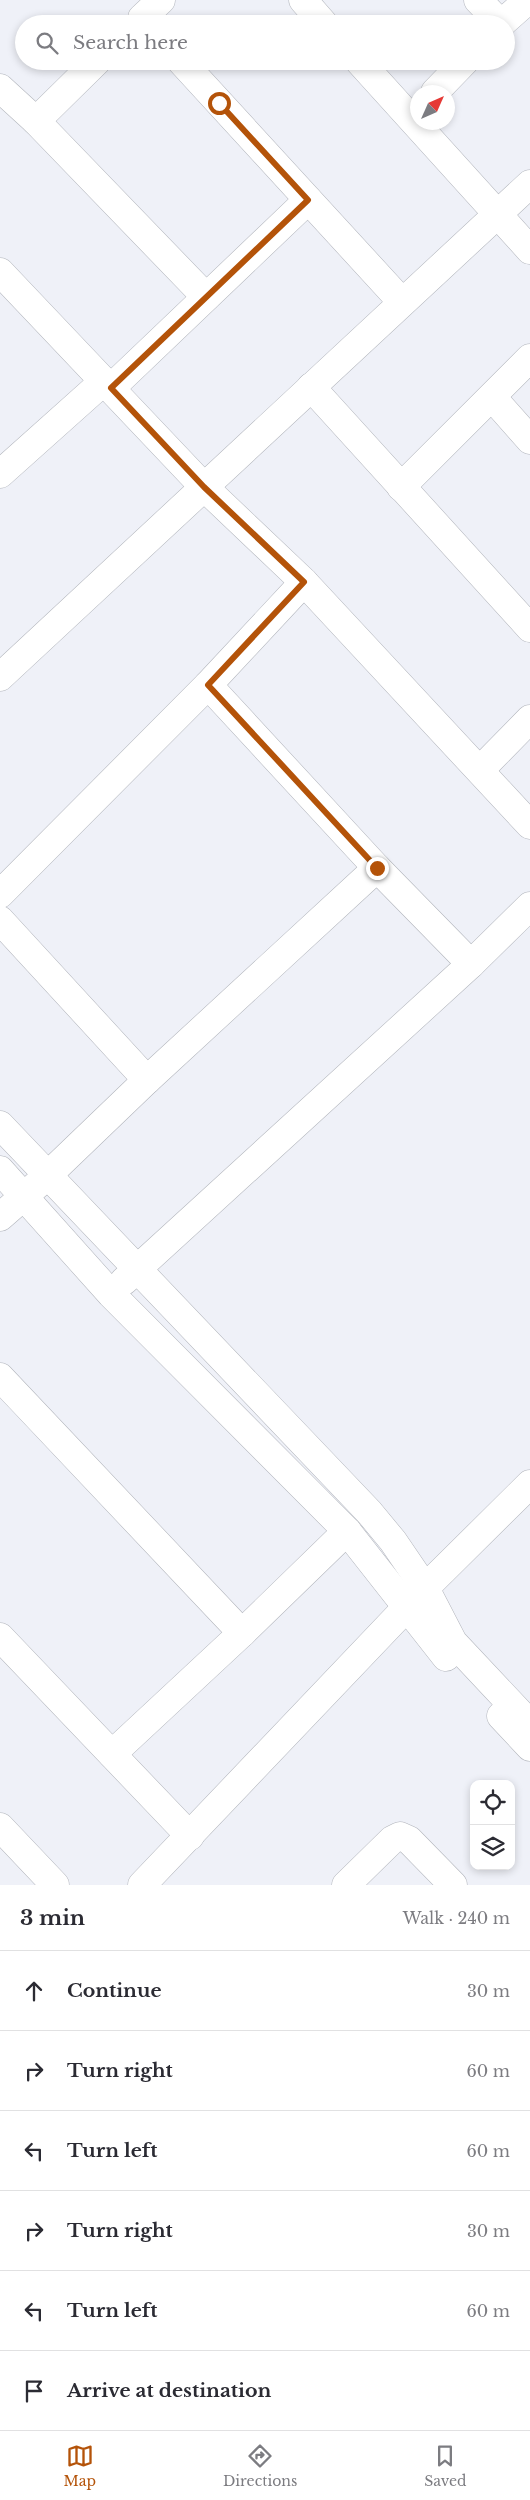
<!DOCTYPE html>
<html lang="en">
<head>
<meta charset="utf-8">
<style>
  body { margin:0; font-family:"Libre Baskerville",serif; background:#f7f7f7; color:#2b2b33 }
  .controls { position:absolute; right:15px; bottom:15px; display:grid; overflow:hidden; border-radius:10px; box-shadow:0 2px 8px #0003 }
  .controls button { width:45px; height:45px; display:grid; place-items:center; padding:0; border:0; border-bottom:1px solid #e1e1e2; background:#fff; color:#2b2b33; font:25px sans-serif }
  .compass { position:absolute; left:410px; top:85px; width:45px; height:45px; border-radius:50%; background:#fff; box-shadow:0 2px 8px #0003; rotate:45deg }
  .stop { position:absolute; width:15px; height:15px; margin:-11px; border:4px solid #b45309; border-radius:50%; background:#fff }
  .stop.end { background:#b45309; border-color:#fff; box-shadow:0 1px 5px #0008 }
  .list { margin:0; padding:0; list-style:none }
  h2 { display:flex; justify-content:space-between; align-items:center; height:65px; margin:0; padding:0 20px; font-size:21px }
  h2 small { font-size:16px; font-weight:400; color:#7c7c81 }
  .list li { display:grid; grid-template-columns:32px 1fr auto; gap:15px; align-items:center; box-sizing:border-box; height:80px; padding:0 20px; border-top:1px solid #e1e1e2 }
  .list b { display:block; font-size:19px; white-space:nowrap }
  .list em { font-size:16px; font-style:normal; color:#7c7c81 }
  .icon { flex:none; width:28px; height:28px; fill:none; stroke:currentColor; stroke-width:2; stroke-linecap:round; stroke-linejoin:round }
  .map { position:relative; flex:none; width:530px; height:1885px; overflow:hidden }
  .search { position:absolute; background:#fff; box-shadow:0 2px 8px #0003; left:15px; right:15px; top:15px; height:55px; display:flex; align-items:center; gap:12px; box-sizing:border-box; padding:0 18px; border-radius:28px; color:#7c7c81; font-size:19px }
  .sheet { height:545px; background:#fff }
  nav { display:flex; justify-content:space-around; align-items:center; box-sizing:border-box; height:70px; border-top:1px solid #e1e1e2; background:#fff; font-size:14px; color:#7c7c81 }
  nav a { display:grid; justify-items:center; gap:2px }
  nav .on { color:#b45309 }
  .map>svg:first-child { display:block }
</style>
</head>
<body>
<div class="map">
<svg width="530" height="1885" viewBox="0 0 530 1885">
  <rect width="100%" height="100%" fill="#eff1f8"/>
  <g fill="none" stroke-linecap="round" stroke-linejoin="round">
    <defs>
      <g id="street">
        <polyline points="303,0 324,24"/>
        <polyline points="478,0 501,24"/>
        <polyline points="147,24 142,18 161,0"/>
        <polyline points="501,24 528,0"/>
        <polyline points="181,61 402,302"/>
        <polyline points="359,61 530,250"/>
        <polyline points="0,88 36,121 206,297"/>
        <polyline points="435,92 465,61"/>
        <polyline points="36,121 97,61"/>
        <polyline points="0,272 204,487 304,582 530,825"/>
        <polyline points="311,387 530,628"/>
        <polyline points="111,388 308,200"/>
        <polyline points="492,397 530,440"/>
        <polyline points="0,474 104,381"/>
        <polyline points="401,487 530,358"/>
        <polyline points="0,677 530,184"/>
        <polyline points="208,685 377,868 471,964"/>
        <polyline points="480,770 530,719"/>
        <polyline points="0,894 208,685 304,582"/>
        <polyline points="0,920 147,1080 47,1176 0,1217"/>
        <polyline points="147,1080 377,868"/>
        <polyline points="0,1125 369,1512 393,1541 425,1588 453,1642 530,1724"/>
        <polyline points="0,1170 111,1294 347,1531 446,1657"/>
        <polyline points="124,1281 471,964 530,906"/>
        <polyline points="0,1377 242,1633"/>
        <polyline points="0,1637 190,1836"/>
        <polyline points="501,1716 530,1747"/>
        <polyline points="112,1754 242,1633 347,1531"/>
        <polyline points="0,1827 55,1885"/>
        <polyline points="142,1885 425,1588 530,1484"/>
        <polyline points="346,1885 392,1840 400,1836 409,1840 453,1885"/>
      </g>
    </defs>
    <use href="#street" stroke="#b1b4bb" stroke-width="29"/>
    <use href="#street" stroke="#fff" stroke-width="28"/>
  </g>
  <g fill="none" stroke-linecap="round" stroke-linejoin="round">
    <polyline stroke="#b45309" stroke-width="6" points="219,103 308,200 111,388 204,487 304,582 208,685 377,868"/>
  </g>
</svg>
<div class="controls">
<button><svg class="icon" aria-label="locate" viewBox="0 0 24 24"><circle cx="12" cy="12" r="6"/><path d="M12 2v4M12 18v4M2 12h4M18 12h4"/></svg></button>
<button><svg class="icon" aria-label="layers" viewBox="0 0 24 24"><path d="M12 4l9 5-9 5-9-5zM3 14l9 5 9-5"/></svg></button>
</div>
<svg class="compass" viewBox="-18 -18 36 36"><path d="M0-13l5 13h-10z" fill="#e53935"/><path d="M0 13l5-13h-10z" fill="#7c7c81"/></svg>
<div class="stop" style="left:219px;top:103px"></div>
<div class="stop end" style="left:377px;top:868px"></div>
<div class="search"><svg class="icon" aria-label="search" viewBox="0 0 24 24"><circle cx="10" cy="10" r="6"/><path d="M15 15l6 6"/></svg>Search here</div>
</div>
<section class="sheet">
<h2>3 min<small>Walk · 240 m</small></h2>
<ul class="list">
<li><svg class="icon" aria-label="ahead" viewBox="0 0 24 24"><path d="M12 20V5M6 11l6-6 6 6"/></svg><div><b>Continue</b></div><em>30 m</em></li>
<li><svg class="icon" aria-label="right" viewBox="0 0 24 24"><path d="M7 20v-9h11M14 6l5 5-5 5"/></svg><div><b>Turn right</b></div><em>60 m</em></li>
<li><svg class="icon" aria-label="left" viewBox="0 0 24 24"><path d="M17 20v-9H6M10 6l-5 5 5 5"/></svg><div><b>Turn left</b></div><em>60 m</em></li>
<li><svg class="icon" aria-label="right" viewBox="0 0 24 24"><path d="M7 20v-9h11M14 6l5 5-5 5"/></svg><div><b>Turn right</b></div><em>30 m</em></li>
<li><svg class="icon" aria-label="left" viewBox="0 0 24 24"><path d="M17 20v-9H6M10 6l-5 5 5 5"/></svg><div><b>Turn left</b></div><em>60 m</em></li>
<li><svg class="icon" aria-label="arrive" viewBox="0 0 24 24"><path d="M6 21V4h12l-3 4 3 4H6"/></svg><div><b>Arrive at destination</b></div></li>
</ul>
</section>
<nav>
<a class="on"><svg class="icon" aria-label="map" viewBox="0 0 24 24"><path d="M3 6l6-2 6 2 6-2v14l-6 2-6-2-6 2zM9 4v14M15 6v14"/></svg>Map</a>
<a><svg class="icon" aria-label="directions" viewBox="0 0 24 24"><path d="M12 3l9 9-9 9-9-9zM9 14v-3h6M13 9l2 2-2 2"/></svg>Directions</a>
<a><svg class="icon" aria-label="saved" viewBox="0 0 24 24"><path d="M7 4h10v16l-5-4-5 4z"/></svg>Saved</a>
</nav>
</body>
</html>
